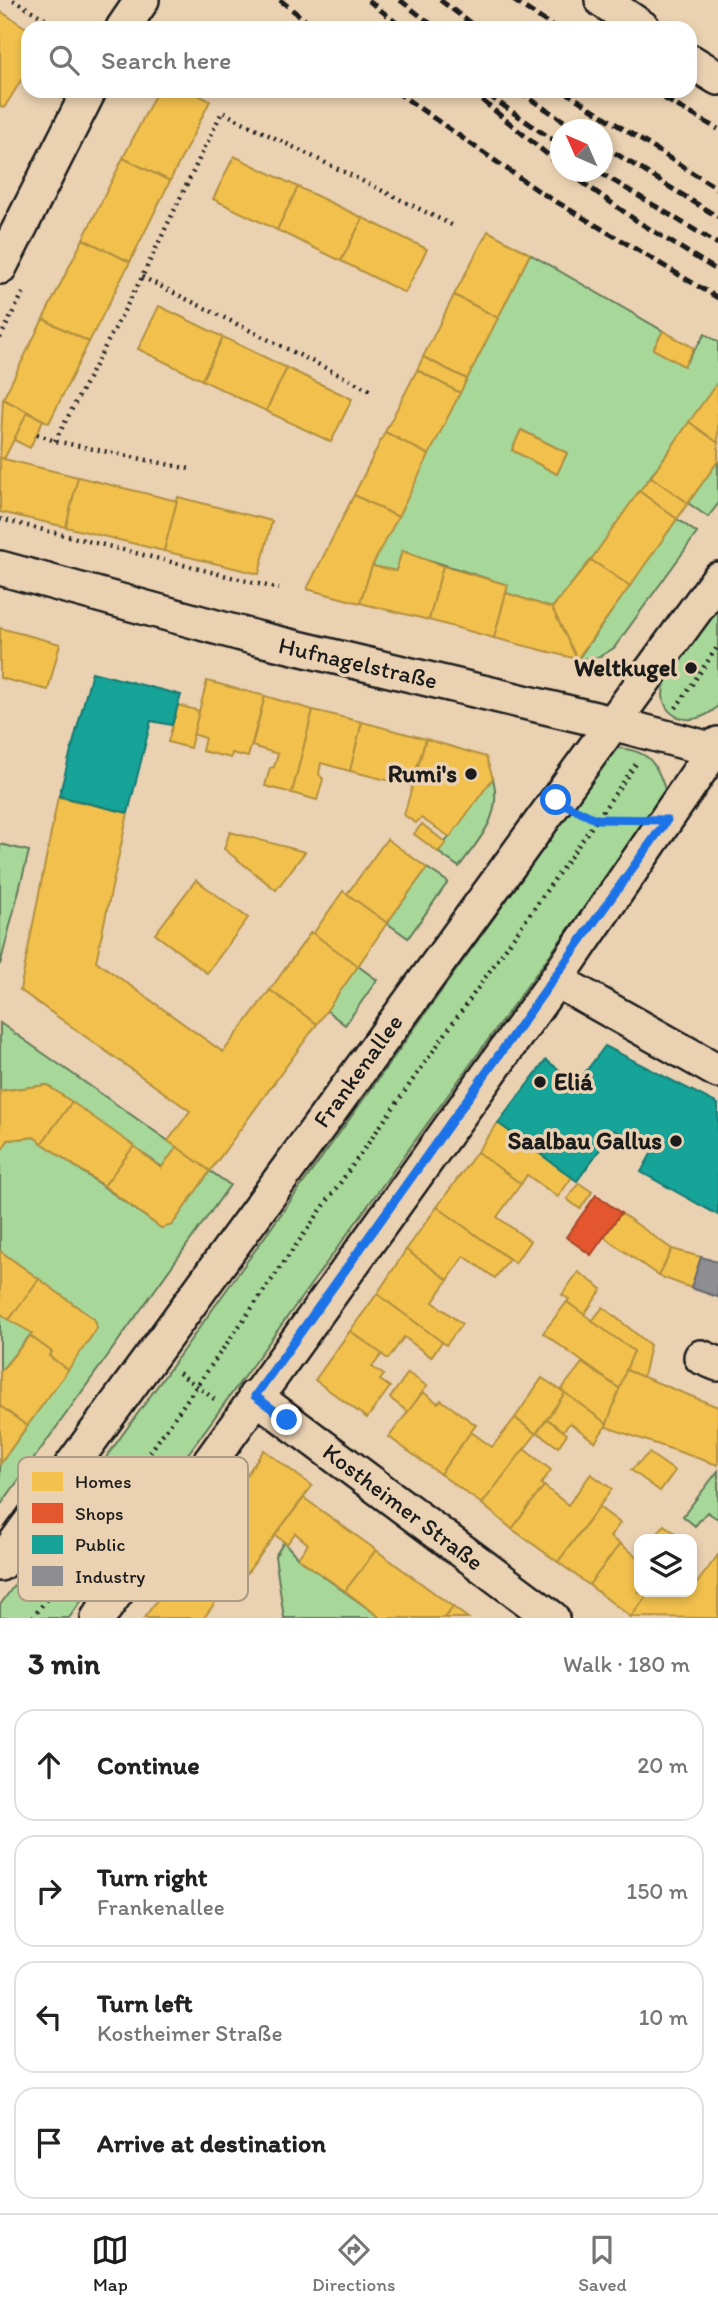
<!DOCTYPE html>
<html lang="en">
<head>
<meta charset="utf-8">
<style>
  body { margin:0; font-family:Itim,sans-serif; background:#f2f2f2; color:#222 }
  .controls { position:absolute; right:21px; bottom:21px; display:grid; overflow:hidden; border-radius:14px; box-shadow:0 4px 10px #0003 }
  .controls button { width:63px; height:63px; display:grid; place-items:center; padding:0; border:0; border-bottom:2px solid #e0e0e0; background:#fff; color:#222; font:35px sans-serif }
  .compass { position:absolute; left:550px; top:119px; width:63px; height:63px; border-radius:50%; background:#fff; box-shadow:0 4px 10px #0003; rotate:315deg }
  .stop { position:absolute; width:21px; height:21px; margin:-16px; border:5px solid #1a73e8; border-radius:50%; background:#fff }
  .stop.end { background:#1a73e8; border-color:#fff; box-shadow:0 2px 7px #0008 }
  .list { margin:0; padding:0; list-style:none }
  h2 { display:flex; justify-content:space-between; align-items:center; height:91px; margin:0; padding:0 28px; font-size:30px }
  h2 small { font-size:23px; font-weight:400; color:#767676 }
  .list li { display:grid; grid-template-columns:46px 1fr auto; gap:21px; align-items:center; box-sizing:border-box; height:112px; margin:0 14px 14px; padding:0 14px; border:2px solid #e0e0e0; border-radius:21px }
  .list b { display:block; font-size:26px; white-space:nowrap }
  .list p { margin:0; font-size:23px; white-space:nowrap; color:#767676 }
  .list em { font-size:23px; font-style:normal; color:#767676 }
  .icon { flex:none; width:38px; height:38px; fill:none; stroke:currentColor; stroke-width:2; stroke-linecap:round; stroke-linejoin:round }
  .map { position:relative; flex:none; width:718px; height:1618px; overflow:hidden }
  .search { position:absolute; background:#fff; box-shadow:0 4px 10px #0003; left:21px; right:21px; top:21px; height:77px; display:flex; align-items:center; gap:18px; box-sizing:border-box; padding:0 24px; border-radius:21px; color:#767676; font-size:26px }
  .sheet { height:595px; background:#fff }
  nav { display:flex; justify-content:space-around; align-items:center; box-sizing:border-box; height:98px; border-top:2px solid #e0e0e0; background:#fff; font-size:19px; color:#767676 }
  nav a { display:grid; justify-items:center; gap:4px }
  nav .on { color:#1c1c1c }
  .map>svg:first-child { display:block }
</style>
</head>
<body>
<div class="map">
<svg width="718" height="1618" viewBox="0 0 718 1618">
  <rect width="100%" height="100%" fill="#ead1b2"/>
  <filter id="ink" filterUnits="userSpaceOnUse"><feTurbulence type="fractalNoise" baseFrequency=".0143" numOctaves="2"/><feDisplacementMap in="SourceGraphic" scale="14" xChannelSelector="R" yChannelSelector="G"/><feConvolveMatrix kernelMatrix="1 2 1 2 8 2 1 2 1" color-interpolation-filters="sRGB"/></filter>
  <g filter="url(#ink)">
    <g fill="#a7d899" stroke="#627a5a" stroke-width="2" fill-rule="evenodd">
      <path d="M530 254 663 331 654 349 684 366 705 334 718 342V382L591 560 552 608 506 593 507 585 402 551 396 571 372 566ZM521 430 567 453 557 474 512 450Z"/>
      <polygon points="718,461 718,504 708,517 688,503"/>
      <polygon points="677,519 697,533 614,648 599,657 578,659"/>
      <path d="M718 607V706C689 735 649 712 668 677 681 653 702 630 718 607Z"/>
      <path d="M616 748C650 750 656 763 666 792L625 851 69 1618H0V1605Z"/>
      <path d="M493 778C503 816 480 838 459 867L438 852Z"/>
      <polygon points="0,844 29,851 0,965"/>
      <polygon points="427,868 448,882 408,938 387,923"/>
      <polygon points="358,966 377,980 345,1025 326,1010"/>
      <polygon points="0,1023 177,1147 162,1167 47,1085 0,1091"/>
      <polygon points="34,1137 161,1228 172,1225 210,1171 230,1185 0,1506 0,1464 97,1328 94,1319 0,1251 0,1152 8,1140"/>
      <polygon points="0,1313 32,1333 0,1372"/>
      <polygon points="718,1471 718,1519 707,1512 695,1526 683,1516"/>
      <polygon points="284,1542 298,1558 381,1618 284,1618 275,1556"/>
    </g>
    <g fill="#f2c14e" stroke="#b2903f" stroke-width="2">
      <polygon points="0,11 28,29 28,69 4,108 0,106"/>
      <polygon points="157,91 191,91 210,101 170,181 123,158"/>
      <polygon points="234,156 298,187 277,230 213,199"/>
      <polygon points="123,158 170,181 130,262 83,239"/>
      <polygon points="298,187 363,218 341,261 277,230"/>
      <polygon points="363,218 427,249 405,293 341,261"/>
      <polygon points="488,231 530,254 498,318 454,295"/>
      <polygon points="83,239 130,262 89,342 43,319"/>
      <polygon points="454,295 498,318 467,379 423,357"/>
      <polygon points="159,306 223,337 202,380 138,349"/>
      <polygon points="43,319 89,342 49,423 3,399"/>
      <polygon points="663,331 694,348 684,366 653,349"/>
      <polygon points="223,337 287,368 266,411 202,380"/>
      <polygon points="423,357 467,379 460,393 417,370"/>
      <polygon points="287,368 352,399 331,442 266,411"/>
      <polygon points="417,370 460,393 429,455 385,432"/>
      <polygon points="718,382 718,443 689,422"/>
      <polygon points="3,399 28,412 4,459 0,458"/>
      <polygon points="27,412 43,420 30,448 14,440"/>
      <polygon points="689,422 718,443 718,461 688,503 651,477"/>
      <polygon points="521,430 567,453 557,474 512,450"/>
      <polygon points="385,432 429,455 398,517 354,495"/>
      <polygon points="0,458 78,477 66,527 0,512"/>
      <polygon points="78,477 177,501 164,551 66,527"/>
      <polygon points="651,477 688,503 677,519 639,491"/>
      <polygon points="639,491 677,519 630,586 591,560"/>
      <polygon points="354,495 398,517 372,566 360,603 307,589"/>
      <polygon points="178,497 272,521 259,574 164,551"/>
      <polygon points="402,551 443,566 429,620 360,603 372,566 396,571"/>
      <polygon points="591,560 630,586 577,659 552,608"/>
      <polygon points="443,566 508,585 494,638 429,620"/>
      <polygon points="506,593 552,608 577,659 494,638"/>
      <polygon points="0,628 60,644 48,690 0,678"/>
      <polygon points="207,681 265,696 248,757 232,753 231,758 202,751 205,738 193,734"/>
      <polygon points="265,696 313,710 292,793 265,786 270,768 274,767 278,754 252,746"/>
      <polygon points="178,705 199,711 190,748 168,742"/>
      <polygon points="313,710 362,722 350,771 321,763 319,774 323,779 317,800 292,793"/>
      <polygon points="362,722 426,739 411,786 350,771"/>
      <polygon points="426,739 486,757 493,778 450,837 421,818 416,823 404,815"/>
      <polygon points="58,797 128,813 96,961 223,1052 270,990 317,1024 210,1171 168,1141 190,1111 20,990"/>
      <polygon points="422,824 446,843 438,852 414,834"/>
      <polygon points="230,832 305,852 276,890 224,849"/>
      <polygon points="387,839 427,868 387,923 347,894"/>
      <polygon points="196,880 248,918 207,973 155,934"/>
      <polygon points="343,891 387,923 358,966 313,934"/>
      <polygon points="311,932 358,966 317,1024 270,990"/>
      <polygon points="47,1085 72,1102 42,1143 34,1137 8,1140 3,1148 0,1146 0,1091"/>
      <polygon points="72,1102 134,1146 104,1186 42,1143"/>
      <polygon points="498,1123 572,1177 558,1197 527,1175 521,1184 477,1152"/>
      <polygon points="134,1146 161,1168 177,1147 210,1171 172,1225 161,1228 104,1186"/>
      <polygon points="477,1152 521,1184 497,1217 530,1241 515,1263 437,1207"/>
      <polygon points="579,1183 592,1192 580,1209 567,1199"/>
      <polygon points="437,1207 509,1259 495,1278 464,1256 448,1280 406,1250"/>
      <polygon points="621,1213 672,1249 659,1276 604,1237"/>
      <polygon points="672,1249 701,1257 691,1288 659,1276"/>
      <polygon points="406,1250 448,1280 433,1302 462,1324 446,1345 377,1294"/>
      <polygon points="0,1251 39,1279 9,1320 0,1313"/>
      <polygon points="578,1272 602,1289 584,1315 567,1302 569,1299 562,1295"/>
      <polygon points="39,1279 94,1319 97,1328 68,1370 49,1356 52,1352 30,1336 32,1333 9,1320"/>
      <polygon points="377,1294 442,1342 431,1357 404,1337 388,1359 350,1331"/>
      <polygon points="567,1302 634,1351 620,1389 543,1333"/>
      <polygon points="603,1307 650,1345 643,1377 626,1370 634,1351 592,1321"/>
      <polygon points="350,1331 382,1354 372,1367 384,1375 380,1380 390,1387 367,1418 315,1380"/>
      <polygon points="30,1336 52,1352 49,1356 68,1370 27,1426 0,1406 0,1372"/>
      <polygon points="582,1363 620,1389 607,1424 561,1390"/>
      <polygon points="626,1370 718,1407 718,1465 606,1427"/>
      <polygon points="408,1373 427,1386 408,1412 390,1398"/>
      <polygon points="542,1378 565,1393 536,1434 515,1418"/>
      <polygon points="423,1392 438,1403 441,1400 476,1425 440,1474 389,1437"/>
      <polygon points="565,1393 607,1424 595,1442 570,1423 563,1431 547,1419"/>
      <polygon points="0,1406 27,1426 0,1464"/>
      <polygon points="515,1418 536,1434 482,1504 440,1474 471,1432 492,1447"/>
      <polygon points="547,1419 567,1434 558,1447 537,1432"/>
      <polygon points="524,1449 551,1470 541,1484 544,1486 512,1529 482,1504"/>
      <polygon points="264,1450 312,1486 235,1589 228,1584 219,1597 180,1569"/>
      <polygon points="649,1453 675,1471 660,1491 631,1470"/>
      <polygon points="591,1474 612,1489 558,1562 512,1529 544,1486 568,1505"/>
      <polygon points="304,1498 376,1550 345,1591 298,1558 308,1544 295,1533 287,1544 275,1535"/>
      <polygon points="599,1507 620,1523 610,1537 620,1544 589,1585 558,1562"/>
      <polygon points="664,1525 683,1539 654,1539"/>
      <polygon points="620,1544 639,1558 639,1592 650,1592 631,1617 589,1585"/>
      <polygon points="376,1550 453,1607 444,1618 381,1618 345,1591"/>
      <polygon points="718,1555 718,1618 631,1617 650,1592 692,1592 692,1580 697,1583"/>
      <polygon points="180,1569 219,1597 204,1618 144,1618"/>
      <polygon points="453,1607 468,1618 444,1618"/>
    </g>
    <polygon fill="#e4572e" stroke="#a84529" stroke-width="2" points="596,1195 621,1213 591,1255 566,1237"/>
    <g fill="#17a398" stroke="#187a73" stroke-width="2">
      <polygon points="92,672 181,695 172,725 151,721 128,813 59,796"/>
      <polygon points="605,1046 718,1104 718,1215 641,1172 652,1152 614,1130 577,1181 498,1123 546,1060 577,1083"/>
    </g>
    <polygon fill="#8d8d92" stroke="#6b6b6f" stroke-width="2" points="701,1257 718,1262 718,1297 691,1288"/>
    <g fill="none" stroke-linecap="round" stroke-linejoin="round">
      <defs>
        <g id="minor">
          <polyline points="602,0 643,28"/>
          <polyline points="123,28 142,0"/>
          <polyline points="690,61 718,78"/>
          <polyline points="0,267 89,91"/>
          <polyline points="0,568 256,638 612,723 718,751"/>
          <polyline points="556,980 718,1071"/>
          <polyline points="701,1357 718,1364"/>
          <polyline points="255,1396 552,1618"/>
          <polyline points="0,1564 718,579"/>
          <polyline points="98,1618 556,980 718,744"/>
        </g>
      </defs>
      <use href="#minor" stroke="#1c1c1c" stroke-width="38"/>
      <g stroke="#1c1c1c" stroke-width="4.5" stroke-dasharray="2 5" stroke-linecap="butt">
        <polyline points="13,0 61,28"/>
        <polyline points="142,277 374,392"/>
        <polyline points="0,338 23,293"/>
        <polyline points="37,434 55,441 190,469"/>
        <polyline points="55,441 142,277 222,112 454,226"/>
        <polyline points="0,519 279,589"/>
        <polyline points="676,708 718,646"/>
        <polyline points="585,814 595,819 627,820"/>
        <polyline points="179,1373 217,1401"/>
        <polyline points="100,1484 138,1511"/>
        <polyline points="33,1618 638,761"/>
      </g>
      <use href="#minor" stroke="#ead1b2" stroke-width="33"/>
      <g stroke="#1c1c1c" stroke-width="5" stroke-dasharray="10 5" stroke-linecap="butt">
        <polyline points="280,0 315,28"/>
        <polyline points="368,0 403,28"/>
        <polyline points="400,0 436,28"/>
        <polyline points="440,0 477,28"/>
        <polyline points="513,0 555,28"/>
        <polyline points="395,91 540,192 718,298"/>
        <polyline points="471,91 560,165"/>
        <polyline points="518,91 578,130"/>
        <polyline points="564,91 718,189"/>
        <polyline points="651,91 718,129"/>
        <polyline points="488,95 560,145"/>
        <polyline points="602,145 718,217"/>
        <polyline points="568,172 637,221 718,271"/>
        <polyline points="599,172 718,244"/>
      </g>
    </g>
  </g>
  <g fill="none" stroke-linecap="round" stroke-linejoin="round" filter="url(#ink)">
    <polyline stroke="#1a73e8" stroke-width="9" points="287,1420 255,1396 667,820 595,819 556,800"/>
  </g>
  <g fill="#1c1c1c" stroke="#ead1b2" stroke-width="2.5">
    <circle cx="691" cy="668" r="7"/>
    <circle cx="471" cy="774" r="7"/>
    <circle cx="540" cy="1082" r="7"/>
    <circle cx="676" cy="1141" r="7"/>
  </g>
  <g text-anchor="middle" stroke-width="7" stroke-linejoin="round" paint-order="stroke">
    <g font-size="24" fill="#1c1c1c" stroke="#ead1b2">
      <text transform="translate(358 663) rotate(13)" y="8">Hufnagelstraße</text>
      <text transform="translate(358 1071) rotate(-54)" y="8">Frankenallee</text>
      <text transform="translate(403 1507) rotate(37)" y="8">Kostheimer Straße</text>
    </g>
    <g font-size="24" font-weight="bold" fill="#1c1c1c" stroke="#ead1b2" text-anchor="end">
      <text x="677" y="676">Weltkugel</text>
      <text x="457" y="782">Rumi's</text>
      <text x="554" y="1090" text-anchor="start">Eliá</text>
      <text x="662" y="1149">Saalbau Gallus</text>
    </g>
  </g>
  <rect x="18" y="1457" width="230" height="144" rx="10" fill="#ead1b2" stroke="#ac9b85" stroke-width="2"/>
  <rect x="32" y="1472" width="31" height="19" fill="#f2c14e"/>
  <rect x="32" y="1503" width="31" height="20" fill="#e4572e"/>
  <rect x="32" y="1535" width="31" height="19" fill="#17a398"/>
  <rect x="32" y="1566" width="31" height="20" fill="#8d8d92"/>
  <g font-size="19" fill="#1c1c1c">
    <text x="75" y="1488">Homes</text>
    <text x="75" y="1520">Shops</text>
    <text x="75" y="1551">Public</text>
    <text x="75" y="1583">Industry</text>
  </g>
</svg>
<div class="controls">
<button><svg class="icon" aria-label="layers" viewBox="0 0 24 24"><path d="M12 4l9 5-9 5-9-5zM3 14l9 5 9-5"/></svg></button>
</div>
<svg class="compass" viewBox="-18 -18 36 36"><path d="M0-13l5 13h-10z" fill="#e53935"/><path d="M0 13l5-13h-10z" fill="#767676"/></svg>
<div class="stop" style="left:556px;top:800px"></div>
<div class="stop end" style="left:287px;top:1420px"></div>
<div class="search"><svg class="icon" aria-label="search" viewBox="0 0 24 24"><circle cx="10" cy="10" r="6"/><path d="M15 15l6 6"/></svg>Search here</div>
</div>
<section class="sheet">
<h2>3 min<small>Walk · 180 m</small></h2>
<ul class="list">
<li><svg class="icon" aria-label="ahead" viewBox="0 0 24 24"><path d="M12 20V5M6 11l6-6 6 6"/></svg><div><b>Continue</b></div><em>20 m</em></li>
<li><svg class="icon" aria-label="right" viewBox="0 0 24 24"><path d="M7 20v-9h11M14 6l5 5-5 5"/></svg><div><b>Turn right</b><p>Frankenallee</p></div><em>150 m</em></li>
<li><svg class="icon" aria-label="left" viewBox="0 0 24 24"><path d="M17 20v-9H6M10 6l-5 5 5 5"/></svg><div><b>Turn left</b><p>Kostheimer Straße</p></div><em>10 m</em></li>
<li><svg class="icon" aria-label="arrive" viewBox="0 0 24 24"><path d="M6 21V4h12l-3 4 3 4H6"/></svg><div><b>Arrive at destination</b></div></li>
</ul>
</section>
<nav>
<a class="on"><svg class="icon" aria-label="map" viewBox="0 0 24 24"><path d="M3 6l6-2 6 2 6-2v14l-6 2-6-2-6 2zM9 4v14M15 6v14"/></svg>Map</a>
<a><svg class="icon" aria-label="directions" viewBox="0 0 24 24"><path d="M12 3l9 9-9 9-9-9zM9 14v-3h6M13 9l2 2-2 2"/></svg>Directions</a>
<a><svg class="icon" aria-label="saved" viewBox="0 0 24 24"><path d="M7 4h10v16l-5-4-5 4z"/></svg>Saved</a>
</nav>
</body>
</html>
